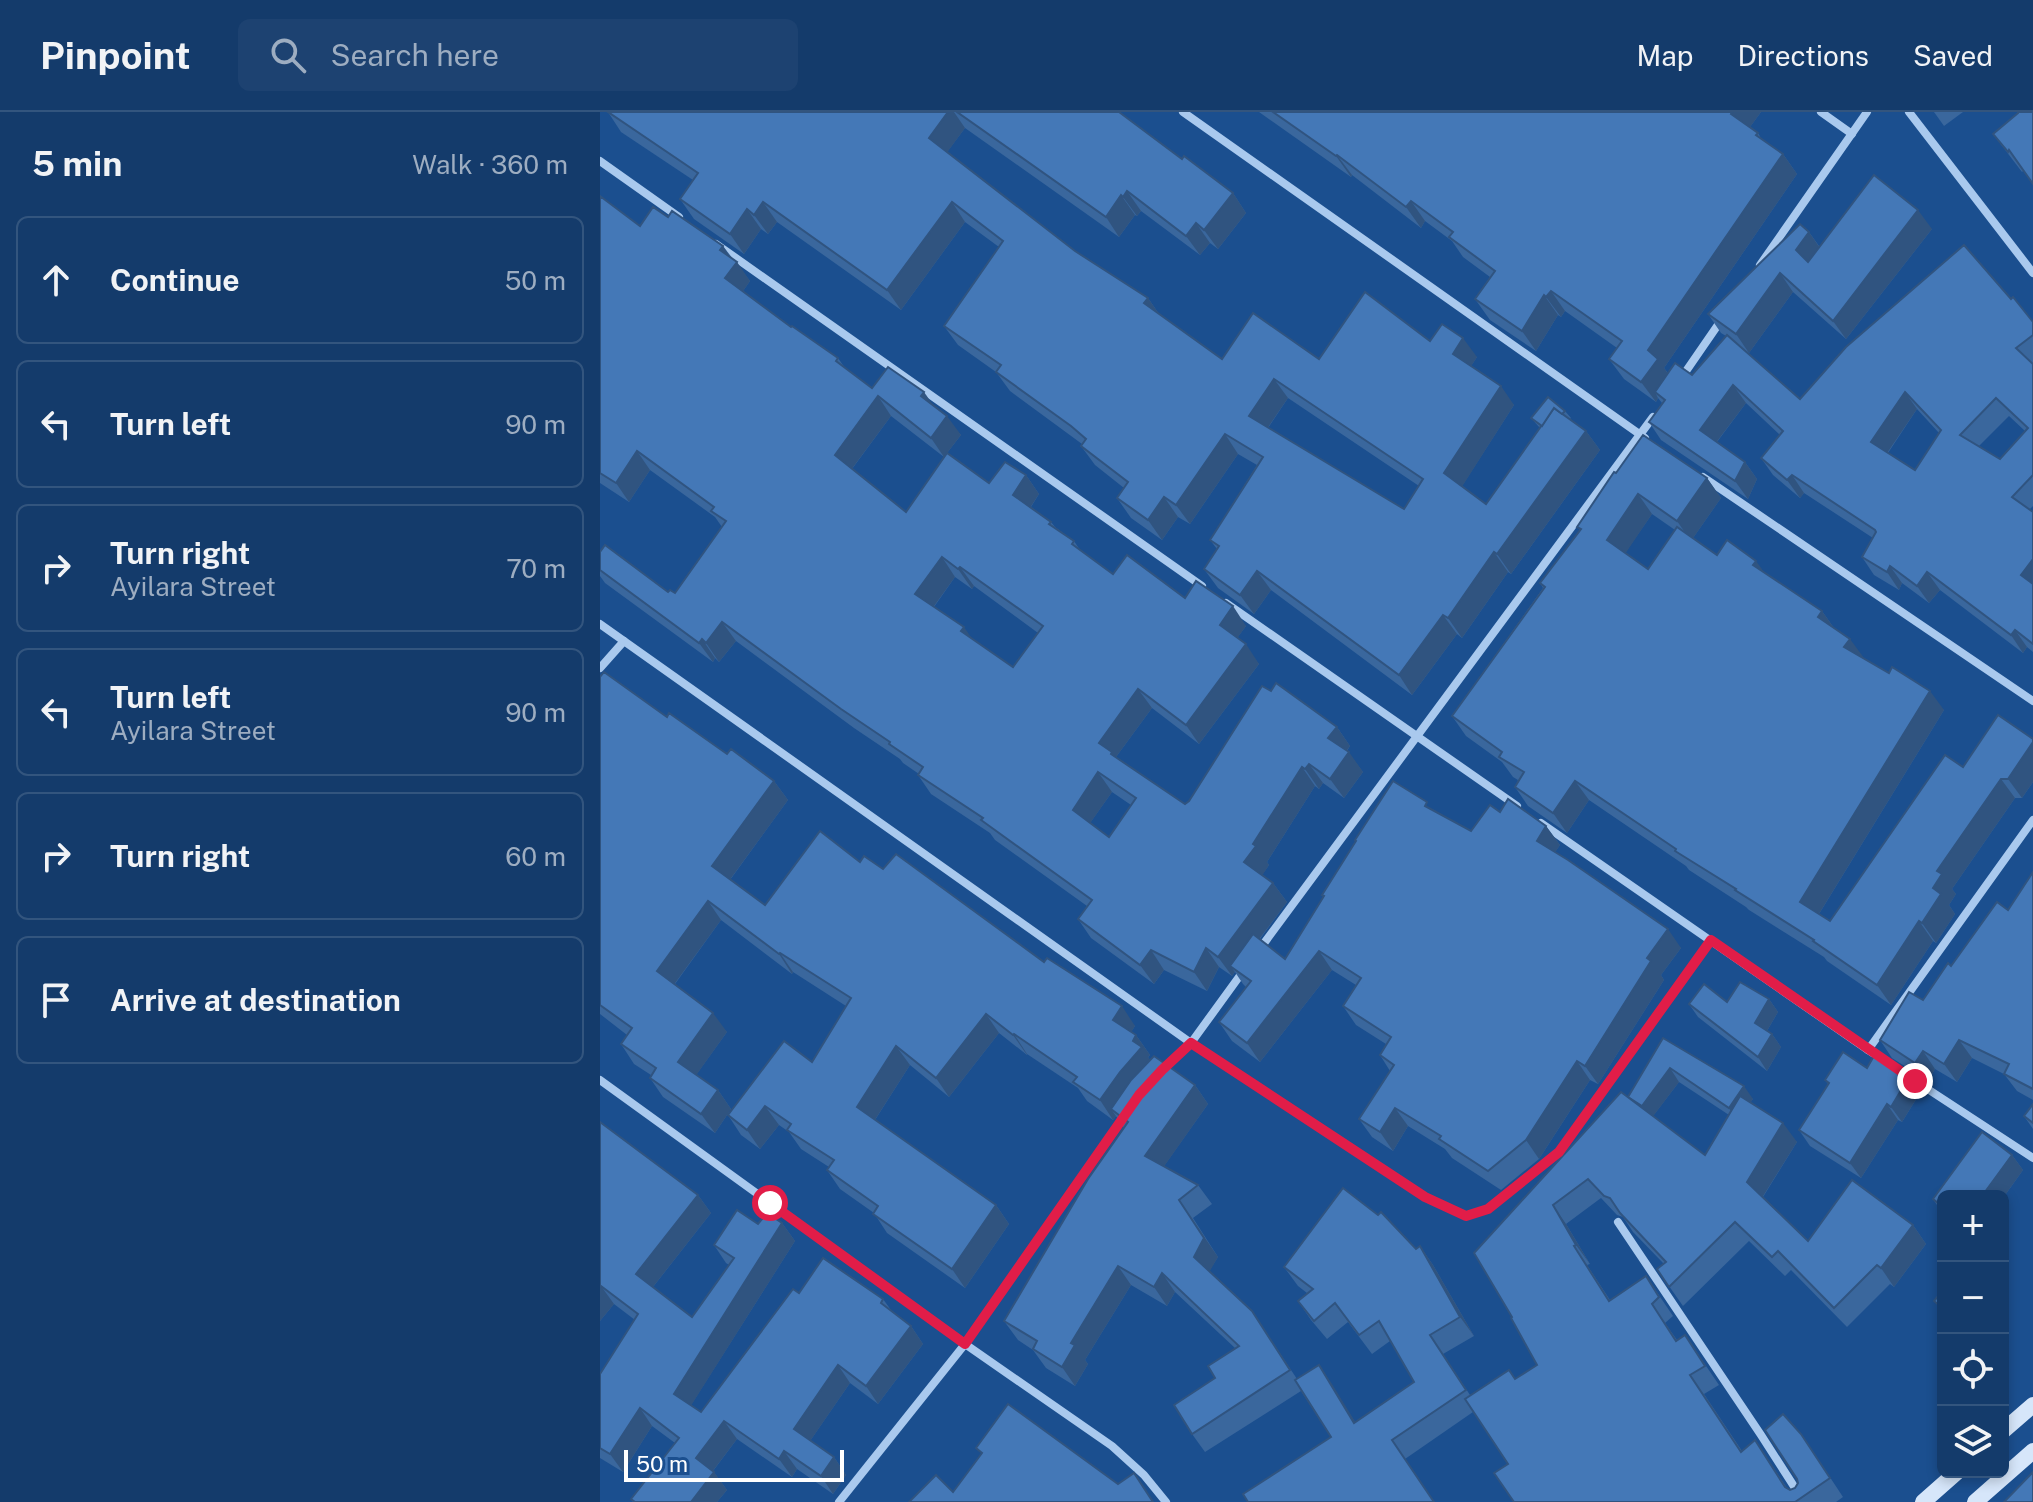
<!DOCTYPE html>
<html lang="en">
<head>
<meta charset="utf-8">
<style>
  body { margin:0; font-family:"Public Sans",sans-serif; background:#1d4271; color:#f1f3f6 }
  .controls { position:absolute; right:24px; bottom:24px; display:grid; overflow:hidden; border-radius:12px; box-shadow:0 4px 12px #0003 }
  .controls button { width:72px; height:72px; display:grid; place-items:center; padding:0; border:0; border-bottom:2px solid #33557e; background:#143b6b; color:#f1f3f6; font:40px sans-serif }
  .scale { position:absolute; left:24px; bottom:20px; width:220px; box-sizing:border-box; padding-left:8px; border:4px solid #fff; border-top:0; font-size:22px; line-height:28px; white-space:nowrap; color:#fff; -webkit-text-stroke:6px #1b4f8f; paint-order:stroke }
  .stop { position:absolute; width:24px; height:24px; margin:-18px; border:6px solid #e11d48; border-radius:50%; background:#fff }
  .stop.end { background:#e11d48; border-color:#fff; box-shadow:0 2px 8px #0008 }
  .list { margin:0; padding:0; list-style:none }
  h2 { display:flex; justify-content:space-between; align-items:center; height:104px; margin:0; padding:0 32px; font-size:34px }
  h2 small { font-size:26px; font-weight:400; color:#9dadc1 }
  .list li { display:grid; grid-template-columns:52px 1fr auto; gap:24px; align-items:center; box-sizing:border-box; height:128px; margin:0 16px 16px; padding:0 16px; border:2px solid #33557e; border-radius:12px }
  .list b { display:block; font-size:30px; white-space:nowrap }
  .list p { margin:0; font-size:26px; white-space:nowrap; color:#9dadc1 }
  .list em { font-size:26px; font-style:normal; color:#9dadc1 }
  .icon { flex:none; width:44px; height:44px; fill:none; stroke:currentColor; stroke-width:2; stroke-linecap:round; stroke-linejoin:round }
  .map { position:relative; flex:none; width:1433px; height:1390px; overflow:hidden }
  header { display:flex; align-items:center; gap:48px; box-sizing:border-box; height:112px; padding:0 40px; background:#143b6b; border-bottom:2px solid #33557e }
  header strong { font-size:38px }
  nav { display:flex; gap:44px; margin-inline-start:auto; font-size:28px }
  .search { width:560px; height:72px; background:#1d4271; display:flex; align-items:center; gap:20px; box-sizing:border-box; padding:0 28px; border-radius:12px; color:#9dadc1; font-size:30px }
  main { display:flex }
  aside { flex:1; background:#143b6b }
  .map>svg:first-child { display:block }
</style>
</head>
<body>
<header>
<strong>Pinpoint</strong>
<div class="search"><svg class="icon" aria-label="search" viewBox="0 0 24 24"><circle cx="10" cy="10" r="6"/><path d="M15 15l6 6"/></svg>Search here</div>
<nav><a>Map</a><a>Directions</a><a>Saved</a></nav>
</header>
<main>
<aside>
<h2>5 min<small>Walk · 360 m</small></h2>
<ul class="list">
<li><svg class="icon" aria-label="ahead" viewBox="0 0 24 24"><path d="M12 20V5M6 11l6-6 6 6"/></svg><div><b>Continue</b></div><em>50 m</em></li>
<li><svg class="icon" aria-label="left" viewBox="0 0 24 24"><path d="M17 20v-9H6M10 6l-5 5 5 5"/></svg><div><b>Turn left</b></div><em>90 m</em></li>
<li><svg class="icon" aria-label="right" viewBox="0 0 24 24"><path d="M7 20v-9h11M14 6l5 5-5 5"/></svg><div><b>Turn right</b><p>Ayilara Street</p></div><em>70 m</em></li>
<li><svg class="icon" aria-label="left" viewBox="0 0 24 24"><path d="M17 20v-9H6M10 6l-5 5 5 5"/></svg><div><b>Turn left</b><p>Ayilara Street</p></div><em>90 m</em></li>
<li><svg class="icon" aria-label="right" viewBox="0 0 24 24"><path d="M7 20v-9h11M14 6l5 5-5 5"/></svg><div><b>Turn right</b></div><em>60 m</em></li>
<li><svg class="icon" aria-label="arrive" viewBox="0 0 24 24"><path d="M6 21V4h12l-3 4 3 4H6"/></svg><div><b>Arrive at destination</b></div></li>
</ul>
</aside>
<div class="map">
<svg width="1433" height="1390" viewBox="0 0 1433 1390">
  <rect width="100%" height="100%" fill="#1b4f8f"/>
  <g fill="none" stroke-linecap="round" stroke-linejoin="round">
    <g stroke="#a9c9ee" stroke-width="8">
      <polyline points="583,0 1045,326"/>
      <polyline points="1221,0 1252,22"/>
      <polyline points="1309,0 1433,161"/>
      <polyline points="0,49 79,105"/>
      <polyline points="116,132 602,474"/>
      <polyline points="1160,153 1267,0"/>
      <polyline points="1082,265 1122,207"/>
      <polyline points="1103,365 1433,589"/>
      <polyline points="626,491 917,694"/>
      <polyline points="0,512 591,931 825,1085 866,1104 888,1097 959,1040 1111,828"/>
      <polyline points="0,556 24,529"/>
      <polyline points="941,711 1268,938 1433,1046"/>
      <polyline points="659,838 1053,305"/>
      <polyline points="1268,938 1433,708"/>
      <polyline points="561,959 591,931 644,858"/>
      <polyline points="0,968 365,1232 512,1334 544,1363 566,1390"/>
      <polyline points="1018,1110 1161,1323 1204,1390"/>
      <polyline points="239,1390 365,1232 525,1003"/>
    </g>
    <g stroke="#d6e6fa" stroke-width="16">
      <polyline points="1403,1319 1433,1293"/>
      <polyline points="1323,1390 1357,1360"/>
      <polyline points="1375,1390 1433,1339"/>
    </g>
  </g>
  <g fill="#3a679d" fill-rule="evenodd">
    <path d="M8 0H519L582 47 633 81 646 101 618 137 610 131 600 143 541 99 537 104 535 103 519 125 365 16 347 40 475 139 548 186 559 202 622 247H719L830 229 877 245 871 254 914 293 862 374 886 392 940 316 931 306 965 299 971 306 970 307 986 319 1000 338 911 462 908 460 862 526 857 522 812 583 671 478 654 502 618 476 604 457 617 437 610 428 657 353 638 342 590 412 578 405 562 428 531 406 517 386 524 376 495 353 481 334 482 332 410 279 396 260 358 233 344 214 399 135 365 110 301 198 177 110 168 122 161 117 144 142 94 107 80 87 93 68 21 20ZM688 286 819 374 804 397 668 316Z"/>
    <path d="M659 0H1161L1150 15 1158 21 1162 28 1183 42 1197 62 1064 256 1068 261 1092 263 1126 224 1121 221 1108 202 1209 120 1219 134 1332 117 1246 227 1193 180 1149 241 1134 230 1200 287 1411 187 1433 210V394L1429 398 1433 400V540L1427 535 1423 541 1340 478 1329 491 1302 471 1299 478 1274 463 1262 445 1273 426 1204 381 1200 386 1173 363 1161 346 1180 323 1146 291 1117 330 1145 350 1157 367 1148 387 1061 328 1049 310 1062 291 1058 286 1056 290 1024 267 1009 247 1017 236 965 199 961 205 958 203 936 239 890 208 875 187 890 165 863 145 852 129 825 109 821 116 752 63 751 65ZM1317 297 1339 321 1315 358 1288 341ZM1409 304 1425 319 1400 347 1379 334Z"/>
    <polygon points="1334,0 1363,0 1344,14"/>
    <polygon points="1418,1 1423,59 1422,60 1393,22"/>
    <path d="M0 84 40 114 68 105 123 134 150 169 143 179 191 215 238 246 245 256 272 276 333 293 361 323 347 341 389 371 426 363 439 382 431 395 451 410 455 415 474 429 480 438 513 462 585 486 646 514 637 526 659 552 599 632 552 596 516 645 585 692 737 615 750 634 747 639 763 660 744 686 723 671 719 677 715 674 667 750 669 753 662 763 673 771 687 790 660 827 685 847 724 785 722 783 832 697 871 719 900 700 946 714 960 733 955 740 1081 836 1061 863 1064 868 998 972 990 968 939 1047 901 1078 852 1046 845 1037 808 1014 793 1039 772 1025 759 1007 790 959 780 943 786 932 756 913 743 894 756 873 732 858 660 950 632 929 619 910 646 875 643 872 635 860 632 864 619 855 607 879 564 858 554 872 491 826 478 807 487 794 395 728 390 721 331 682 318 663 319 662 303 651 300 647 254 616 136 529 119 550 115 546 113 550 5 471 0 464V440L68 480 75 481 122 415 115 405 50 358 29 390 0 371ZM291 304 344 345 306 400 252 357ZM355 465 372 477 374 474 438 521 413 555 372 527 334 495ZM512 680 531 693 509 725 490 711Z"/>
    <path d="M1016 361 1107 366 1121 386 1093 426 1117 443 1165 461 1222 499 1234 516 1263 547 1344 598 1219 802 1230 809 1363 655 1433 627V670L1422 686H1415L1352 777 1356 782 1349 793 1355 802 1336 831 1333 829 1291 893 1227 849 1224 845 1149 798 1146 795 1089 758 1086 754 989 688 967 721 928 694 915 675 918 668 913 665 902 650 866 624 852 604 943 476 940 471 980 418 977 415ZM1052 402 1075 418 1048 457 1025 441Z"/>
    <path d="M0 565 174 669 188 688 130 768 165 793 260 750 283 757 444 850 535 914 531 920 536 923 550 943 548 945 550 948 595 973 608 992 564 1054 598 1073 612 1092 593 1106 618 1145 609 1159 652 1199 697 1267 719 1253 755 1310 814 1270 790 1229 772 1242 748 1210 727 1227 711 1208 698 1189 707 1181 698 1174 684 1155 816 1137 820 1134 833 1153 874 1224 843 1242 870 1283 915 1267 937 1253 912 1205 874 1141 1029 986 1063 926 1153 987 1150 991 1197 1030 1163 1085 1208 1129 1313 1113 1326 1132 1294 1175 1290 1172 1247 1215 1191 1158 1185 1164 1149 1129 1083 1194 1057 1157 1064 1152 1033 1120 1023 1105 1017 1103 1001 1086 966 1112 990 1152 987 1153 1010 1188 1046 1164 1073 1204 1065 1211 1077 1228 1085 1223 1119 1273 1104 1282 1142 1339 1155 1328 1187 1376 1190 1378 1195 1376 1214 1341 1243 1385 1236 1390H914L908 1352 873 1300 805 1347 731 1325 701 1279 605 1340 592 1322 615 1266 635 1236 575 1180 567 1194 531 1173 485 1248 488 1252 475 1274 446 1256 433 1238 418 1228 404 1209 524 1016 516 1004 513 1008 487 989 478 976 427 942V943L399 921 349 985 310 953 275 1008 396 1093 409 1112 365 1176 287 1121 274 1101 240 1077 227 1058 229 1055 201 1037 189 1020 179 1013 160 1037 141 1023 128 1003 212 950 246 894 193 860 192 862 121 808 75 872 127 920 96 963 118 978 131 997 115 1021 63 985 50 966 51 963 34 952 21 932 27 923 0 902ZM1079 970 1129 1003 1105 1043 1053 1004Z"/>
    <polygon points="1433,760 1433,988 1417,979 1404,962 1372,946 1357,970 1335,957 1328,969 1292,946 1280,928 1323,888 1351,854 1408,798"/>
    <polygon points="1169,887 1178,900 1167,919 1172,922 1181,935 1167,959 1098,905 1089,892 1127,890"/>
    <polygon points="1267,956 1320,981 1302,1010 1298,1008 1261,1066 1210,1034 1199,1018 1228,972 1225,968"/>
    <polygon points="1433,992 1433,1017 1424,1004"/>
    <polygon points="0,1010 98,1083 111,1101 53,1175 92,1205 129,1153 126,1151 114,1133 158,1112 182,1111 195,1129 91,1293 101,1300 199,1181 283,1187 291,1198 311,1214 323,1232 278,1292 250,1271 210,1329 234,1345 246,1363 233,1382 197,1357 192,1365 137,1327 113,1359 127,1378 117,1390 33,1390 31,1387 75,1331 52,1314 23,1360 0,1346 0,1262 35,1208 14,1192 0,1209"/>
    <polygon points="1412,1043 1423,1058 1403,1086 1403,1084 1343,1084 1343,1102 1333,1087"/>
  </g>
  <g fill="#305480">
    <polygon points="348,0 354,0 365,16 343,46 329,26"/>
    <polygon points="1132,0 1161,0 1145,22 1131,2"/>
    <polygon points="1183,42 1197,62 1064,256 1072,267 1055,280 1058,286 1056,290 1041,270 1048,238"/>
    <polygon points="737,43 752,63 751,65 736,44"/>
    <polygon points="527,79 541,99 537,104 523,85"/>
    <polygon points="633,81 646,101 618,137 604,118"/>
    <polygon points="521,83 535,103 519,125 506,105"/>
    <polygon points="811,89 825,109 821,116 806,95"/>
    <polygon points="163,90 177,110 168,122 154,103"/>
    <polygon points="352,90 365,110 301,198 287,178"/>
    <polygon points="147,97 161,117 144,142 130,122"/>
    <polygon points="1318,98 1332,117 1246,227 1233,209"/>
    <polygon points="596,111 610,131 600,143 586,124"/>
    <polygon points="1209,120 1222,139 1209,157 1196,138"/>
    <polygon points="123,134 135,152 137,150 150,169 139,185 125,166 120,138"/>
    <polygon points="1180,161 1193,180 1149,241 1136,222"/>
    <polygon points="951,179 965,199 961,205 946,185"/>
    <polygon points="944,183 958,203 936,239 922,219"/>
    <polygon points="548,186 561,205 544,191"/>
    <polygon points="863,226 877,245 866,262 853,242"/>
    <polygon points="674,267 688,286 662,324 649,304"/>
    <polygon points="1133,273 1146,291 1112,336 1100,318"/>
    <polygon points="901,274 914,293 858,381 844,361"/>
    <polygon points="324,280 338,300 321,284"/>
    <polygon points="1305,280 1317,297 1283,347 1271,330"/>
    <polygon points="278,284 291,304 248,362 235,343"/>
    <polygon points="347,304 361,323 344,345 331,326"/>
    <polygon points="986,319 1000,338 911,462 897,442"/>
    <polygon points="625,322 638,342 590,412 576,393"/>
    <polygon points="37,339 50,358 29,390 16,371"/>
    <polygon points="1145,350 1157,367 1148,387 1135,369"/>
    <polygon points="426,363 439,382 426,402 413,383"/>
    <polygon points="1192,363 1204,381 1200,386 1187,368"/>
    <polygon points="1107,366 1121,386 1091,429 1077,409"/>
    <polygon points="1038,382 1052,402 1021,448 1007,428"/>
    <polygon points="564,385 578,405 562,428 548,408"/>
    <polygon points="894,440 908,460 862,526 848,506"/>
    <polygon points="342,445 355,465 329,501 315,482"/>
    <polygon points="1433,447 1433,480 1421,463"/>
    <polygon points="1156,449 1170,468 1153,453"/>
    <polygon points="1290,454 1302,471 1299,478 1287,460"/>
    <polygon points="360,455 374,474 372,477 358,457"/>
    <polygon points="657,459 671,478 654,502 640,483"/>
    <polygon points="1327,460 1340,478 1329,491 1317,474"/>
    <polygon points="633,494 646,514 633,532 620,513"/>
    <polygon points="1222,499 1236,519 1218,505"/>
    <polygon points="843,503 857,522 812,583 799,563"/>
    <polygon points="122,510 136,529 119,550 106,531"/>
    <polygon points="364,515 377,534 361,519"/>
    <polygon points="1415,518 1427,535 1423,541 1411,523"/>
    <polygon points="102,527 115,546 113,550 99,531"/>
    <polygon points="1250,527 1264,546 1244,535"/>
    <polygon points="646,532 659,552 599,632 586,613"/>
    <polygon points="538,577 552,596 516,645 526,659 499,631"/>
    <polygon points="1330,579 1344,598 1214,810 1200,790"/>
    <polygon points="737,615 750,634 742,645 728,626"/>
    <polygon points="1433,630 1433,670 1422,686 1408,667"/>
    <polygon points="749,640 763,660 744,686 730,667"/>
    <polygon points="709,652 723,671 719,677 705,657"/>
    <polygon points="702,655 715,674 667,750 669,753 658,770 644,750 653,732"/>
    <polygon points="498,660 512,680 486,717 473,698"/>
    <polygon points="1401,667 1415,686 1352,777 1356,782 1349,793 1355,802 1336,831 1322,811 1337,759"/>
    <polygon points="174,669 188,688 126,773 112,754"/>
    <polygon points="975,669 989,688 967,721 953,701"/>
    <polygon points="946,714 960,733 950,748 937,729"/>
    <polygon points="673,771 687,790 636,858 630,854 635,860 632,864 618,845"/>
    <polygon points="108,789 121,808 70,878 57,859"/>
    <polygon points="1319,809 1333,829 1291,893 1277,873"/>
    <polygon points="1068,817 1081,836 1061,863 1064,868 998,972 985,954 1047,846"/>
    <polygon points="606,836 619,855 607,879 594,860"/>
    <polygon points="551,838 564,858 554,872 540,853"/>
    <polygon points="719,839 732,858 660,950 647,931"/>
    <polygon points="180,841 193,860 192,862 179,842"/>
    <polygon points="1169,887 1178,900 1164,924 1155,911"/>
    <polygon points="522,894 535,914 527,927 513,908"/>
    <polygon points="113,901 127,920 92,969 78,950"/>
    <polygon points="386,902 399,921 349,985 336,966"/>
    <polygon points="414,922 427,942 427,943 413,923"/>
    <polygon points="1172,922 1181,935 1167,959 1158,945"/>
    <polygon points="536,923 550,943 548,945 555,955 511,997 516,1004 513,1008 500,988"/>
    <polygon points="1359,928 1372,946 1357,970 1344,952"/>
    <polygon points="296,934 310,953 271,1014 257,995"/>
    <polygon points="1323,939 1335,957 1328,969 1315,951"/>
    <polygon points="977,949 990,968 939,1047 926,1028"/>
    <polygon points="1070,956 1079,970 1051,1007 1042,994"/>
    <polygon points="1309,965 1320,981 1302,1010 1291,995"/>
    <polygon points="595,973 608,992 558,1063 545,1044"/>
    <polygon points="1144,974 1153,987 1138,1009 1129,996"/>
    <polygon points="118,978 131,997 115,1021 101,1002"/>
    <polygon points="1287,992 1298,1008 1261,1066 1250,1051"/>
    <polygon points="165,994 179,1013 160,1037 147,1018"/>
    <polygon points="795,996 808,1014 793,1039 780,1020"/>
    <polygon points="1183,1011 1197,1030 1160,1089 1147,1070"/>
    <polygon points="1412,1043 1423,1058 1403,1086 1403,1084 1382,1084"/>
    <polygon points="98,1083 111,1101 49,1180 36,1162"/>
    <polygon points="579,1088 618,1145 607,1164 594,1145"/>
    <polygon points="396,1093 409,1112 365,1176 352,1157"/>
    <polygon points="953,1093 966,1112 990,1152 976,1133"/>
    <polygon points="182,1111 195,1129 87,1300 74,1282"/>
    <polygon points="1313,1113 1326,1132 1294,1175 1281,1156"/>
    <polygon points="820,1134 833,1153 874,1224 860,1205"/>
    <polygon points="518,1154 531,1173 485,1248 488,1252 475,1274 462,1255 471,1231"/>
    <polygon points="562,1161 575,1180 567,1194 554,1175"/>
    <polygon points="1,1174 14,1192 0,1209 0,1175"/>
    <polygon points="311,1214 323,1232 278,1292 266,1274"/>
    <polygon points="238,1253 250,1271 206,1335 194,1317"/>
    <polygon points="719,1253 732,1272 767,1329 754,1311"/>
    <polygon points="40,1296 52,1314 23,1360 10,1342"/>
    <polygon points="124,1309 137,1327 109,1364 96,1346"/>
    <polygon points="184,1339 197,1357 192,1365 179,1347"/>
    <polygon points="234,1345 246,1363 233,1382 221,1364"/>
    <polygon points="114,1360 127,1378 117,1390 91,1390"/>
  </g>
  <g fill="#4478b7" stroke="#305480" stroke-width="2" fill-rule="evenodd">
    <path d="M8 0H348L329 26 475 139 548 186 544 191 622 247 653 201 719 247 765 180 830 229 842 212 863 226 853 242 901 274 844 361 886 392 954 296 986 319 897 442 894 440 848 506 843 503 799 563 657 459 640 483 604 457 619 434 610 428 663 345 625 322 576 393 564 385 548 408 517 386 528 370 481 334 486 327 471 314 396 260 401 253 344 214 403 129 352 90 287 178 163 90 154 103 147 97 130 122 80 87 98 61ZM674 267 823 367 804 397 649 304Z"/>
    <polygon points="357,0 519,0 582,47 584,44 633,81 604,118 596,111 586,124 527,79 523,85 521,83 506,105"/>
    <polygon points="673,0 1132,0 1131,2 1158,21 1156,23 1183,42 1048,238 1058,247 1041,270 1009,247 1022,229 951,179 946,185 944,183 922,219 875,187 895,159 849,125 853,120 811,89 806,95 737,43 736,44"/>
    <polygon points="1418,0 1433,0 1433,72 1409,38 1408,40 1393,22 1418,1"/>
    <polygon points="1274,63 1318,98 1233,209 1180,161 1136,222 1108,202 1200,112 1209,120 1196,138 1208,150"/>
    <path d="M0 84 40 114 53 95 68 105 72 99 123 134 120 138 137 150 125 166 191 215 192 214 238 246 236 249 272 276 288 255 324 280 321 284 347 304 331 326 278 284 235 343 306 400 347 341 389 371 405 350 426 363 413 383 451 410 449 412 474 429 472 432 513 462 527 443 585 486 596 469 633 494 620 513 646 532 586 613 538 577 499 631 512 640 511 642 585 692 589 689 662 574 671 579 676 571 737 615 728 626 749 640 730 667 709 652 705 657 702 655 653 732 656 734 644 750 673 771 618 845 606 836 594 860 551 838 540 853 478 807 492 788 381 708 383 706 318 663 323 655 289 632 290 630 241 597 122 510 106 531 102 527 99 531 0 458V440L5 433 68 480 70 478 75 481 126 409 111 399 114 395 37 339 16 371 0 361ZM342 445 358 457 360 455 443 514 413 555 361 519 364 515 315 482ZM498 660 536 686 509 725 473 698Z"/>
    <path d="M1364 133 1411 187 1413 185 1433 210V223L1416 236 1433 252V363L1412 385 1433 400V447L1421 463 1433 472V532L1415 518 1411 523 1327 460 1317 474 1290 454 1287 460 1262 445 1276 420 1275 418 1192 363 1187 368 1161 346 1183 319 1133 273 1100 318 1145 350 1135 369 1049 310 1065 288 1055 280 1075 251 1092 263 1127 223 1200 287 1246 235ZM1305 280 1341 318 1315 358 1271 330ZM1396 286 1428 316 1400 347 1360 323Z"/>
    <polygon points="948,285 965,299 962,302 954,296 942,314 931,306"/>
    <polygon points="1043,323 1107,366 1077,409 1038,382 1007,428 1048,457 1077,415 1117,443 1127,428 1156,449 1153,453 1222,499 1218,505 1250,527 1244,535 1289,561 1292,555 1330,579 1200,790 1230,809 1345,643 1363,655 1398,603 1433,627 1433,630 1408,667 1401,667 1337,759 1342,762 1333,776 1341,782 1322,811 1319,809 1277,873 1213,829 1214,828 1135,778 1136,777 1075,739 1076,737 975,669 953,701 915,675 924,660 899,645 902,640 852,604 945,475 940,471 981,417 977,415 1014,360 1016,361"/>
    <polygon points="4,560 67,605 69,601 127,642 131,637 174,669 112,754 165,793 220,719 260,750 264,744 283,757 296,742 444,850 447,846 522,894 513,908 536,923 533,929 542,935 520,960 500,988 473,970 477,965 414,922 413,923 386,902 336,966 296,934 257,995 396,1093 352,1157 273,1102 278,1094 227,1058 234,1048 187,1018 191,1012 165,994 147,1018 128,1003 184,929 212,950 251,886 180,841 179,842 108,789 57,859 113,901 78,950 118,978 101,1002 50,966 56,956 21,932 32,916 0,893 0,565"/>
    <polygon points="793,669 827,690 825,694 871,719 890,693 900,700 908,687 946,714 937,729 968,748 1068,817 1047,846 1051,849 985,954 977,949 926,1028 888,1059 839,1027 841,1024 795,996 780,1020 759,1007 794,953 780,943 791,925 743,894 761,866 719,839 647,931 619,910 651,869 630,854 653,822 685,847 724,784 722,783 756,729 755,728"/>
    <polygon points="1433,760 1433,977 1404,962 1409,952 1359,928 1344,952 1323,939 1315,951 1280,928 1309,880 1323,888 1348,851 1351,854 1397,790 1408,798"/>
    <polygon points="1140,870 1169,887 1155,911 1172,922 1158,945 1089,892 1104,872 1127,890"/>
    <polygon points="1063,926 1144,974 1129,996 1070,956 1042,994 1028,985"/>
    <polygon points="1243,940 1267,956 1275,942 1309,965 1291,995 1287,992 1250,1051 1199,1018 1229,971 1225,968"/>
    <polygon points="554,944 595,973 545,1044 598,1073 579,1088 604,1126 594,1145 652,1199 690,1258 592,1322 574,1293 615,1266 608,1254 639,1234 562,1161 554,1175 518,1154 471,1231 475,1233 462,1255 433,1237 437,1229 404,1209 488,1067 528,1010 511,997 531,968"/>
    <polygon points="1021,980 1105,1043 1140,984 1183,1011 1147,1070 1208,1129 1252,1068 1313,1113 1281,1156 1277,1153 1234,1196 1178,1139 1172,1145 1135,1110 1069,1175 1057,1157 1066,1150 1020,1101 1010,1086 1004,1084 988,1067 953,1093 976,1133 974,1134 1009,1189 1046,1164 1059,1185 1052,1192 1076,1229 1085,1223 1105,1254 1090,1263 1141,1340 1155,1328 1185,1375 1190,1378 1195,1376 1198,1371 1197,1367 1165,1318 1183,1302 1201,1322 1230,1366 1195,1390 914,1390 894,1361 908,1352 865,1287 909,1258 915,1267 937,1253 911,1206 912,1205 874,1141"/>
    <polygon points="1433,992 1433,1011 1424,1004"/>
    <polygon points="0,1010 98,1083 36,1162 92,1205 134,1146 114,1133 137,1098 158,1112 167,1101 182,1111 74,1282 101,1300 193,1177 199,1181 223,1146 283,1187 281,1191 311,1214 266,1274 238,1253 194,1317 234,1345 221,1364 184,1339 179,1347 124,1309 96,1346 114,1360 91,1390 35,1390 31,1387 79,1326 40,1296 10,1342 0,1336 0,1262 38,1202 1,1174 0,1175"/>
    <polygon points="1382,1020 1412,1043 1382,1084 1343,1084 1343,1095 1333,1087"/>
    <polygon points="743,1076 778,1103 781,1100 816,1137 820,1134 860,1205 830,1223 866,1278 792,1328 834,1390 648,1390 643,1382 731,1325 695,1268 719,1253 754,1311 814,1270 779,1209 759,1223 735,1191 714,1209 698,1189 713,1177 684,1155"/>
    <polygon points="1343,1178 1343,1197 1334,1189"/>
    <polygon points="408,1292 518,1372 534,1361 553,1390 309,1390 336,1363 353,1380 382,1341 376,1336"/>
    <polygon points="1433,1360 1433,1390 1404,1390"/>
  </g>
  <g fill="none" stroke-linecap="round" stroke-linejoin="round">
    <polyline stroke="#e11d48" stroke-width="10" points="170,1091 365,1232 539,983 562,958 591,931 825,1085 866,1104 888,1097 959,1040 1111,828 1315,969"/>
  </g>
</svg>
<div class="controls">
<button>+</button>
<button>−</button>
<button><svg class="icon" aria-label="locate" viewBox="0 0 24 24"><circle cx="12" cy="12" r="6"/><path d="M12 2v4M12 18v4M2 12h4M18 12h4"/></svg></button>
<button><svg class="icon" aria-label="layers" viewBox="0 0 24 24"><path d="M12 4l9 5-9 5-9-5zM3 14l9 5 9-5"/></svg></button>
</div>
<div class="scale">50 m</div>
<div class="stop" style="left:170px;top:1091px"></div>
<div class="stop end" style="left:1315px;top:969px"></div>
</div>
</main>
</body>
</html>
